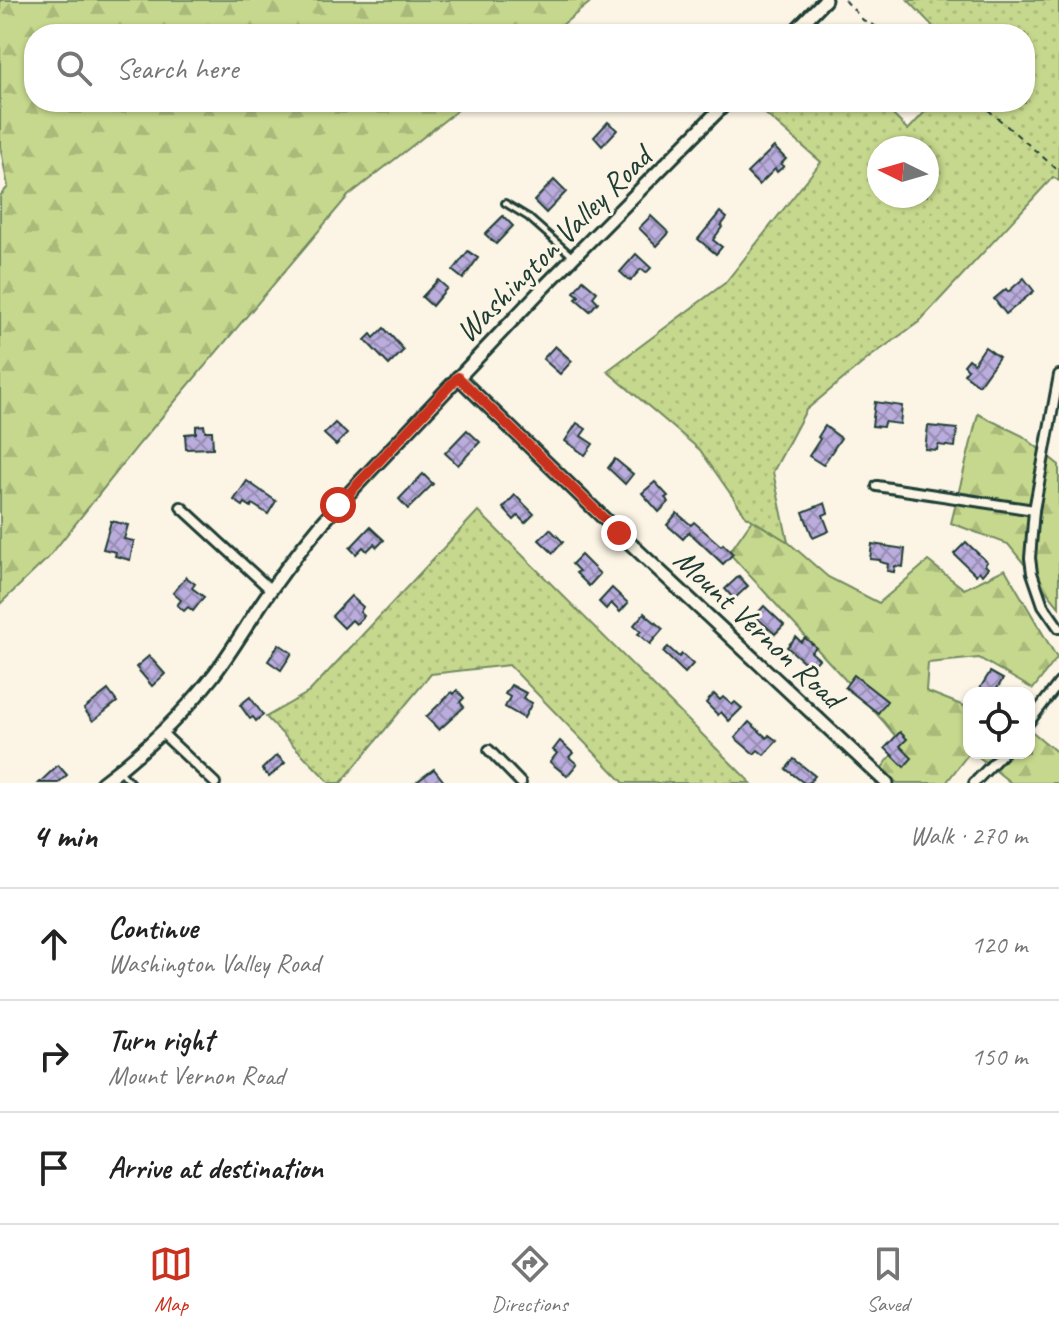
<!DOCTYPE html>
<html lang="en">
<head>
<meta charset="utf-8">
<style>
  body { margin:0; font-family:Caveat,sans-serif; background:#f6f6f6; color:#222 }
  .controls { position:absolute; right:24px; bottom:24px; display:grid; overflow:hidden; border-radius:16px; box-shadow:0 2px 6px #0004 }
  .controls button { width:72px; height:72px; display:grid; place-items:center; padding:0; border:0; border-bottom:2px solid #e0e0e0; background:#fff; color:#222; font:40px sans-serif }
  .compass { position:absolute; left:867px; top:136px; width:72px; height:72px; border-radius:50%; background:#fff; box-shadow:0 2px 6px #0004; rotate:275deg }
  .stop { position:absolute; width:24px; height:24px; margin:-18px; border:6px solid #c8321e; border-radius:50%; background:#fff }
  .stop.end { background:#c8321e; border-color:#fff; box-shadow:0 2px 8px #0008 }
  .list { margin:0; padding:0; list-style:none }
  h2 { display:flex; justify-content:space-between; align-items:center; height:104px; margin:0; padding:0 32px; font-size:34px }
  h2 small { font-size:26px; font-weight:400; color:#767676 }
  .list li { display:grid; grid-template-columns:52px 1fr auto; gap:24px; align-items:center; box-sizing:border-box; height:112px; padding:0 32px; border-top:2px solid #e0e0e0 }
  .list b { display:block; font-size:30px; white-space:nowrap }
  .list p { margin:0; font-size:26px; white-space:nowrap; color:#767676 }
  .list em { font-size:26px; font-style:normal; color:#767676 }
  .icon { flex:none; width:44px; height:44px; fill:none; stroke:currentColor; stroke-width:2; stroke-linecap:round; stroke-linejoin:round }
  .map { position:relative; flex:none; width:1059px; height:783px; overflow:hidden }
  .search { position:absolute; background:#fff; box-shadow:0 2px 6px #0004; left:24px; right:24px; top:24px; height:88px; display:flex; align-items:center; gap:20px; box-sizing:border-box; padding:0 28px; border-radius:32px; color:#767676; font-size:30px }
  .sheet { height:440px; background:#fff }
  nav { display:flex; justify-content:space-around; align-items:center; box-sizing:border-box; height:112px; border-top:2px solid #e0e0e0; background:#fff; font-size:22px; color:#767676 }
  nav a { display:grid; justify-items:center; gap:4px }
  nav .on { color:#c8321e }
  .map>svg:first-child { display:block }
</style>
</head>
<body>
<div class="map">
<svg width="1059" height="783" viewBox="0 0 1059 783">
  <defs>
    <pattern id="grass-dots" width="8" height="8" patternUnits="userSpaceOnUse" patternTransform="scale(2)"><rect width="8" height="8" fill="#c6d88d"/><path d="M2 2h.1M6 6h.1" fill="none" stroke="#aaba7a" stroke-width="1.8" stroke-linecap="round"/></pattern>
    <pattern id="forest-firs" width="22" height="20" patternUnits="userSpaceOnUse" patternTransform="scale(2)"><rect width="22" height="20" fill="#c6d88d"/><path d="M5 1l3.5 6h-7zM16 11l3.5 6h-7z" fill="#aaba7a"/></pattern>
    <pattern id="building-cross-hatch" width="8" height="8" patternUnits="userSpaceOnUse" patternTransform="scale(2)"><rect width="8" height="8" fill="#baacdc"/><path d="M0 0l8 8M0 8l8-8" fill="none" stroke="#978db3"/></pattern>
  </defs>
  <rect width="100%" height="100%" fill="#fcf5e5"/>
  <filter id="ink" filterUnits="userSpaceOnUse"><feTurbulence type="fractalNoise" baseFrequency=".0125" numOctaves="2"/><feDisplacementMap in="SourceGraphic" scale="16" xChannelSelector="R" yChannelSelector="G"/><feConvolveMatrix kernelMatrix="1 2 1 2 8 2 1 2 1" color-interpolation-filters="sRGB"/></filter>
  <g filter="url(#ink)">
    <g fill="url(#grass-dots)" stroke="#728a60" stroke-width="2" fill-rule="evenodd">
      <path d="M908 0H1059V181L1053 177 919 322 870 357 806 410 773 472 788 542 746 516 700 450 607 371 725 283 821 162 754 104 757 102H880L908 130 934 102H1025V34H940ZM879 148H927V196H879Z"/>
      <polygon points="478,511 751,783 624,783 509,665 431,674 341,783 330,783 266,717 309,692"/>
    </g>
    <g fill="url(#forest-firs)" stroke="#728a60" stroke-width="2">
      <polygon points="0,0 593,0 551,34 34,34 34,102 468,102 348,196 140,443 48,558 0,604 0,196 8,187 0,145"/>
      <polygon points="978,414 1023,436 1059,465 1059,607 1008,544 951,523"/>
      <polygon points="752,520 788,542 828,577 879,603 928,561 964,589 1005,569 1057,658 1033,689 979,658 928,663 926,691 969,708 969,753 946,783 897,783 881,769 901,743 884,722 729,553"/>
      <polygon points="1029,729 1059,754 1059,783 1011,783 974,753 1029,753"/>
    </g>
    <g fill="url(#building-cross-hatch)" stroke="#1f3d34" stroke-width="2">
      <polygon points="608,122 617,130 602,146 594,137"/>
      <polygon points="774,147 786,159 781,164 784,166 777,172 775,169 759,185 747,173"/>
      <polygon points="554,180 566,192 546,213 534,201"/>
      <polygon points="720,212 727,218 721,226 722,227 713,240 722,247 716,254 698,239"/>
      <polygon points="503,216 513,226 496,244 485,234"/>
      <polygon points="651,216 669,233 657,246 639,228"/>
      <polygon points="468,251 478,258 463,279 453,271"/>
      <polygon points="636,254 651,268 646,273 641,269 630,281 620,272"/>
      <polygon points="1024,278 1034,291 1006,314 994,299 1006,289 1008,292"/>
      <polygon points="438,280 447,288 432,306 422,297"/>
      <polygon points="583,280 597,292 593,297 598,302 590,311 576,299 579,296 574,292"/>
      <polygon points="384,328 404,350 389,365 365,340 371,334 374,338"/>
      <polygon points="555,346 572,361 560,374 543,359"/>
      <polygon points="985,347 999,357 979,385 964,374 968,369 964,365 969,359 974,363"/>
      <polygon points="875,402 902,406 900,424 884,422 883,427 872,426"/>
      <polygon points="335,423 347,434 336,445 324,434"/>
      <polygon points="577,423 586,429 581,436 593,444 585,455 565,441"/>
      <polygon points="204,425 205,431 212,431 213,448 186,449 185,434 196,433 196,426"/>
      <polygon points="825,426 841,438 823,465 809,456 820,439 818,437"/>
      <polygon points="928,426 957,429 955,447 938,445 937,450 925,449"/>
      <polygon points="467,430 480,442 458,465 445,453"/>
      <polygon points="615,459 633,474 625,484 608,468"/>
      <polygon points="423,474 433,484 408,509 399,499"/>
      <polygon points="247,481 276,501 268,514 252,504 251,507 245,503 243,506 234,500"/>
      <polygon points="655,482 668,496 665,498 669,502 659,512 642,493"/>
      <polygon points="515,495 534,514 525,523 518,516 514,520 503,508"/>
      <polygon points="825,503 828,513 823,515 829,531 813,538 803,512"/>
      <polygon points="677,513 691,525 694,522 721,546 723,544 733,554 723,564 689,532 683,539 667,525"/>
      <polygon points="111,521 128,525 124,539 134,541 130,560 115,556 116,552 103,549"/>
      <polygon points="370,527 384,540 377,547 374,544 367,551 363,547 356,554 350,548"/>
      <polygon points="550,529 563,542 553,553 539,540"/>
      <polygon points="966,542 987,562 985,565 988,568 982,575 979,571 976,575 954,554"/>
      <polygon points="872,544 905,549 903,567 895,566 894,572 887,571 888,564 880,562 880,560 870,559"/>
      <polygon points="581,555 600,574 589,586 576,573 579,571 572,564"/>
      <polygon points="739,576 748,586 734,599 725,589"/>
      <polygon points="186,577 195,584 192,588 204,597 193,611 188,607 184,611 177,605 181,600 173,593"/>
      <polygon points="612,588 628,603 620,612 611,603 606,609 599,602"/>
      <polygon points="351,596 363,607 360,612 364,616 356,624 352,620 344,628 332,616"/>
      <polygon points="764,606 784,625 775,634 755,616"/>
      <polygon points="644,613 663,629 650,644 638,634 641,631 634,625"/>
      <polygon points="796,637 801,642 805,638 816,647 811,652 819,659 811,668 787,647"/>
      <polygon points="279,644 292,653 281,670 268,661"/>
      <polygon points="668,647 679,657 682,654 693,664 685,673 663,652"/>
      <polygon points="149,656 165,674 152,686 136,667"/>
      <polygon points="990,672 1003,679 994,693 977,693"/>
      <polygon points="854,675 887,701 878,713 845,687"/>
      <polygon points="511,685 526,693 523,698 532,703 524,718 505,707 510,697 505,694"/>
      <polygon points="108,690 117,702 93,721 84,709"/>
      <polygon points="457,690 464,698 460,702 464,707 439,730 426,717 452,692 454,694"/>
      <polygon points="714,694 720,700 723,697 732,705 735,702 742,708 729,721 721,712 718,715 706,703"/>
      <polygon points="250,697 263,715 256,721 253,717 250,719 240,705"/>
      <polygon points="749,722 767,738 769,735 777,741 764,755 758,750 754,754 735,738"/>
      <polygon points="900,732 907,739 900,746 912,758 904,767 885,748"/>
      <polygon points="560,741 573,753 569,757 577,764 567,776 550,762 557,753 553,750"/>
      <polygon points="277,755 285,763 269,777 262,769"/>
      <polygon points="794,759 815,776 809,783 804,783 786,769"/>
      <polygon points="58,765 67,775 58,783 39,783"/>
      <polygon points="434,769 445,783 415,783"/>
    </g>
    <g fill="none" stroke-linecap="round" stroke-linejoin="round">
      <defs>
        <g id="lane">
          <polyline points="505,203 528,217 572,256"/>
          <polyline points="121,772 131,783"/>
        </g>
        <g id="street">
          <polyline points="1059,375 1034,510 1030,558 1032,573 1043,605 1059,628"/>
          <polyline points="877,486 1034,510"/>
          <polyline points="181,507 271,590"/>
          <polyline points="1029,722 1059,683"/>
          <polyline points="162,733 215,783"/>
          <polyline points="489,750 521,783"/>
          <polyline points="974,783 1003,753"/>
        </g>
        <g id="secondary">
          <polyline points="792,34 825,0"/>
          <polyline points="458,377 619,533 887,783"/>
          <path d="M102 783C143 752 180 718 212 677 233 650 250 619 270 591 291 561 314 532 338 505L543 288 727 102"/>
        </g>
      </defs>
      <use href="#lane" stroke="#1f3d34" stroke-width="10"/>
      <use href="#street" stroke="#1f3d34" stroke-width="14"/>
      <use href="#secondary" stroke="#1f3d34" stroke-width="17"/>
      <g stroke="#1f3d34" stroke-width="2" stroke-dasharray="6 6" stroke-linecap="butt">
        <polyline points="845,0 863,20 891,34"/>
        <polyline points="979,102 1059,171"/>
      </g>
      <use href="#lane" stroke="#fcf5e5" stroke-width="4"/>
      <use href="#street" stroke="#fcf5e5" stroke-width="8"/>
      <use href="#secondary" stroke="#fcf5e5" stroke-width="11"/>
    </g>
  </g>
  <g fill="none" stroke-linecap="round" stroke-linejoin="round" filter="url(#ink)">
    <polyline stroke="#c8321e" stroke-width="10" points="338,505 458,377 619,533"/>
  </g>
  <g text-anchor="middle" stroke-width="6" stroke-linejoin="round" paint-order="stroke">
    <g font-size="32" fill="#1f3d34" stroke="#fcf5e5">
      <text transform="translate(553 244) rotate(-45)" y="11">Washington Valley Road</text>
      <text transform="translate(759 628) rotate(43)" y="11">Mount Vernon Road</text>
    </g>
  </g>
</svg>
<div class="controls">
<button><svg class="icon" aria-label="locate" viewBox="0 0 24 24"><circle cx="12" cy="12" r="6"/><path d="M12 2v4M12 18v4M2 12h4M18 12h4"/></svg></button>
</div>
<svg class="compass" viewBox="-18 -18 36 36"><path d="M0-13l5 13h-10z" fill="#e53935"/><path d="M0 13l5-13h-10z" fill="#767676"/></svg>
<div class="stop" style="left:338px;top:505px"></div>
<div class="stop end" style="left:619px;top:533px"></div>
<div class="search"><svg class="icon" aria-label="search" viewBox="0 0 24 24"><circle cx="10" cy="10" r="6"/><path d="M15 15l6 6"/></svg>Search here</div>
</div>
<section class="sheet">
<h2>4 min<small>Walk · 270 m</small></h2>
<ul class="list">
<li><svg class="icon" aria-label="ahead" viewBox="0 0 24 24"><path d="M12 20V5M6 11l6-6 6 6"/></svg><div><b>Continue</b><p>Washington Valley Road</p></div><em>120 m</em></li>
<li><svg class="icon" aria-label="right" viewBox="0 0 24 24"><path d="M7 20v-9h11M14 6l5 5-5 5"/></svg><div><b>Turn right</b><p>Mount Vernon Road</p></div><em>150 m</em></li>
<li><svg class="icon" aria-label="arrive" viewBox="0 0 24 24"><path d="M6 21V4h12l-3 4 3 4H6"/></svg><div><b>Arrive at destination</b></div></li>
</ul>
</section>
<nav>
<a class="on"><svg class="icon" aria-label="map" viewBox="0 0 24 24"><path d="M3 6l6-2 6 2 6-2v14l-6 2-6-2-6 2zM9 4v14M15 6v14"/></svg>Map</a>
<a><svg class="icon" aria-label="directions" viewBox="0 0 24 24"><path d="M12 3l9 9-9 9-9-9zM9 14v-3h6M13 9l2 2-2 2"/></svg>Directions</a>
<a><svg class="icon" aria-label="saved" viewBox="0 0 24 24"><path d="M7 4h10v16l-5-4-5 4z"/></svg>Saved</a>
</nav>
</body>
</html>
